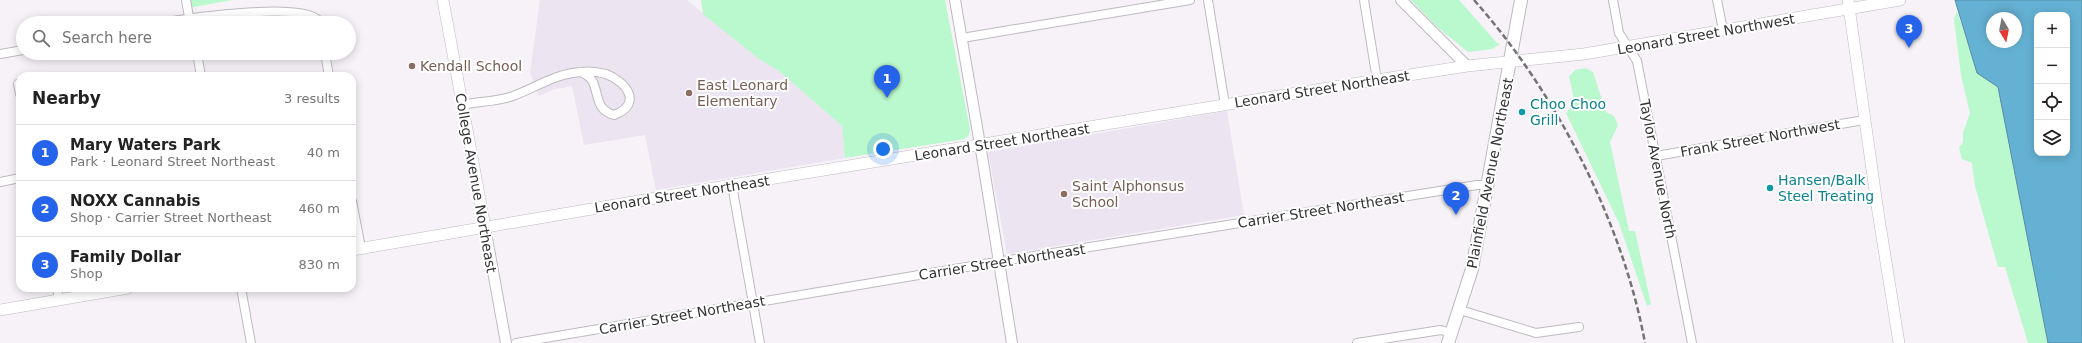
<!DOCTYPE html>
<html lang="en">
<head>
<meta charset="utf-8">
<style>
  body { margin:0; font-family:"DejaVu Sans",sans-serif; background:#f6f6f6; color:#222 }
  .controls { position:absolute; right:12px; top:12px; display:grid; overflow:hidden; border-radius:8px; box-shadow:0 2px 10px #0003 }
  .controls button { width:36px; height:36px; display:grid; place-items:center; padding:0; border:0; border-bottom:1px solid #e0e0e0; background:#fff; color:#222; font:20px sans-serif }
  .compass { position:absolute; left:1986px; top:12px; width:36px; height:36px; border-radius:50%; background:#fff; box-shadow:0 2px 10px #0003; rotate:170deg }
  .you { position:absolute; left:883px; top:149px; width:14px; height:14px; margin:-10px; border:3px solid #fff; border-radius:50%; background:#1a73e8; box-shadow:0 0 0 6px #1a73e833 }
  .badge { display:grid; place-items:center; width:26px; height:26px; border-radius:50%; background:#2563eb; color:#fff; font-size:13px; font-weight:700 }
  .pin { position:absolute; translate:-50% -33px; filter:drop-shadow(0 1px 2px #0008) }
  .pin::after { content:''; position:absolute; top:21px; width:14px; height:12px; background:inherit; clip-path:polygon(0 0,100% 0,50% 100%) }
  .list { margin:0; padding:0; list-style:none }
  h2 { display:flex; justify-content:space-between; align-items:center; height:52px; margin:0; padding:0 16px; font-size:17px }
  h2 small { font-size:13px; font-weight:400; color:#767676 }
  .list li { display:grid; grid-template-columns:26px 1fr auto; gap:12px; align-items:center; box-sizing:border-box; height:56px; padding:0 16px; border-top:1px solid #e0e0e0 }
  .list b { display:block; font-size:15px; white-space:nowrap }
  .list p { margin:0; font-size:13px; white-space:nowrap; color:#767676 }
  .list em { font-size:13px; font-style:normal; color:#767676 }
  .icon { flex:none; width:22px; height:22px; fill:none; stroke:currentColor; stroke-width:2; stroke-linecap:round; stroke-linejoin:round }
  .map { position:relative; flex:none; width:2082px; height:343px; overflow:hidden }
  .search { position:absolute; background:#fff; box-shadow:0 2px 10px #0003; left:16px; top:16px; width:340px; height:44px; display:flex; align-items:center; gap:10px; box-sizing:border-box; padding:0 14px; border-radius:22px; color:#767676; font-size:15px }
  .panel { position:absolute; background:#fff; box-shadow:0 2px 10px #0003; left:16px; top:72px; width:340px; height:220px; border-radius:12px }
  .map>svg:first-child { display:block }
</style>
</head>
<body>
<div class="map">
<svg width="2082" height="343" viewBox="0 0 2082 343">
  <rect width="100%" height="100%" fill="#f6f2f8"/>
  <g fill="#ece4f1">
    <polygon points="540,0 687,0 759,59 779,71 842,126 845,158 656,190 645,135 584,145 572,86 555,89 539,96 530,73"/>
    <polygon points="1227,111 1244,215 1007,254 988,152"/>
  </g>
  <g fill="#baf8cd">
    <polygon points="182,0 232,0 183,9"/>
    <polygon points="701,0 945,0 970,129 969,135 965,139 845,158 842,126 779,71 759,59 703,14"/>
    <polygon points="1411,0 1459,0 1497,43 1500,44 1492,49 1468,52 1436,26"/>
    <polygon points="1957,11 1977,73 1998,87 2048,343 2028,343 2005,267 1998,267 1975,186 1972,163 1962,159 1959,148 1963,142 1963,133 1970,113 1961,75 1954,19"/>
    <path d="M1586 68 1593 72 1606 112 1614 116 1618 125 1610 142 1629 231H1635L1651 304 1647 306 1619 223 1566 113C1578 102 1572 91 1569 77L1575 70Z"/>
  </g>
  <path fill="#65b1d3" stroke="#568ba4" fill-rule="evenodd" d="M1955 0H2082V343H2048L1998 87 1977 73ZM2037 15H2067V153H2037ZM1992 18H2016V42H1992Z"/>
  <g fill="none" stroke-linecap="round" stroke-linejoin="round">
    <defs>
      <g id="minor">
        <polyline points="186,0 190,23"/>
        <polyline points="1208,0 1225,105"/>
        <polyline points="1364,0 1377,80"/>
        <polyline points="1613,0 1619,33 1637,61 1692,343"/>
        <polyline points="1717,0 1723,30"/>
        <path d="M162 23C189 18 313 0 320 23"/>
        <polyline points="962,38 1190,0"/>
        <polyline points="197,53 201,76"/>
        <polyline points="325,53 329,76"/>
        <polyline points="0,54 23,50"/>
        <polyline points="18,84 20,94"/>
        <path d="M462 105C478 102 495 101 510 97 534 89 555 73 582 72 589 71 598 72 606 74 627 82 643 104 614 115 596 110 599 96 593 82 590 77 585 74 581 72"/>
        <polyline points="1656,156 1864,120"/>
        <polyline points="0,182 20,178"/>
        <polyline points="732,185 760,343"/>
        <polyline points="352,201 361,248"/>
        <polyline points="57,288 59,300"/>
        <polyline points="241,288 251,343"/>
        <polyline points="1460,310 1536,333 1579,327"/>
        <polyline points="516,343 990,263 1477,185 1488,185"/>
        <polyline points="1357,343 1441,330 1451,333"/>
      </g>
      <g id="tertiary">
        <polyline points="955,0 982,156 1012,343"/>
        <polyline points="1401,0 1467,66"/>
        <polyline points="485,227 506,343"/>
      </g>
      <g id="secondary">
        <polyline points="443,0 485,227"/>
        <polyline points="1848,0 1878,212 1899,343"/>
        <polyline points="352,250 732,185 1377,80 1467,66 1584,54 1900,0"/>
        <polyline points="0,310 128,288"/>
      </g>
      <polyline id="primary" points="1448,343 1472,269 1521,0"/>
    </defs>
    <use href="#minor" stroke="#bebac0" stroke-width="10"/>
    <use href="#tertiary" stroke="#bebac0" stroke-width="12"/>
    <use href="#secondary" stroke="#bebac0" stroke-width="12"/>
    <use href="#primary" stroke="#bebac0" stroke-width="14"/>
    <use href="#minor" stroke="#fff" stroke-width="8"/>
    <use href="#tertiary" stroke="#fff" stroke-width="10"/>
    <use href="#secondary" stroke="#fff" stroke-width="11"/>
    <use href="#primary" stroke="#fff" stroke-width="12"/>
    <path stroke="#757376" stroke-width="2.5" stroke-dasharray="6 3" stroke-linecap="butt" d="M1474 0C1555 91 1623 222 1645 343"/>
  </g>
  <g fill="#8d6e63" stroke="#fff" stroke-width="1.5">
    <circle cx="412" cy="66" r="4"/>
    <circle cx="689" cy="93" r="4"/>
    <circle cx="1064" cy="194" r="4"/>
  </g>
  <g fill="#0f9aa8" stroke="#fff" stroke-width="1.5">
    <circle cx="1522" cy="112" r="4"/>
    <circle cx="1770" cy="188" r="4"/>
  </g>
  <g text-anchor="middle" stroke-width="4" stroke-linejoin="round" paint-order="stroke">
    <g font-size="14" fill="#343335" stroke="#fff">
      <text transform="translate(1706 34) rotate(-10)" y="5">Leonard Street Northwest</text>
      <text transform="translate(1322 89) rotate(-9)" y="5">Leonard Street Northeast</text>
      <text transform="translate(1760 138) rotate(-10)" y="5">Frank Street Northwest</text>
      <text transform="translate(1002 142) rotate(-9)" y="5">Leonard Street Northeast</text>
      <text transform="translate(1658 169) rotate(79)" y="5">Taylor Avenue North</text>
      <text transform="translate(1490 173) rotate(-79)" y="5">Plainfield Avenue Northeast</text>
      <text transform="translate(476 183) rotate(80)" y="5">College Avenue Northeast</text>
      <text transform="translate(682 194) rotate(-9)" y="5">Leonard Street Northeast</text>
      <text transform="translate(1321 210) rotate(-9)" y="5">Carrier Street Northeast</text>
      <text transform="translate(1002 262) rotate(-9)" y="5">Carrier Street Northeast</text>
      <text transform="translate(682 315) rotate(-10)" y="5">Carrier Street Northeast</text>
    </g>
    <g font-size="14" fill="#785e54" stroke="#fff" text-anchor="start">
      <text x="420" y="71">Kendall School</text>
      <text x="697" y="90">East Leonard<tspan x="697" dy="16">Elementary</tspan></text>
      <text x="1072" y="191">Saint Alphonsus<tspan x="1072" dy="16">School</tspan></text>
    </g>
    <g font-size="14" fill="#0d838f" stroke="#fff" text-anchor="start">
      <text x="1530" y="109">Choo Choo<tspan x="1530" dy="16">Grill</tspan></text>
      <text x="1778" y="185">Hansen/Balk<tspan x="1778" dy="16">Steel Treating</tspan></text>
    </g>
  </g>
</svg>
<div class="controls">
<button>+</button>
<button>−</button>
<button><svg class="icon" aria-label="locate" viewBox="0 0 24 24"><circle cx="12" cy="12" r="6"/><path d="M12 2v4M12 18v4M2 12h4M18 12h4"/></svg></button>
<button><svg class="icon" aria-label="layers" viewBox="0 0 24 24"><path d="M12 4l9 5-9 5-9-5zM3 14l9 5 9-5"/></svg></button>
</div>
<svg class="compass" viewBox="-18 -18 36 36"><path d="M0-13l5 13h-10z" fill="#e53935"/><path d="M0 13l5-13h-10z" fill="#767676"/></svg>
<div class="you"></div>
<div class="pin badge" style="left:887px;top:98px">1</div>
<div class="pin badge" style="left:1456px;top:215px">2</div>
<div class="pin badge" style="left:1909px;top:48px">3</div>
<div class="search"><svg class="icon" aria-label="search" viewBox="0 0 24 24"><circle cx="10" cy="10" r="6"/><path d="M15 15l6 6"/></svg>Search here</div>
<section class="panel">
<h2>Nearby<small>3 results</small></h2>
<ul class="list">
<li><span class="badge">1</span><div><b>Mary Waters Park</b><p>Park · Leonard Street Northeast</p></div><em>40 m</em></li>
<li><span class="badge">2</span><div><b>NOXX Cannabis</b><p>Shop · Carrier Street Northeast</p></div><em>460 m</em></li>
<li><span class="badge">3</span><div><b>Family Dollar</b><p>Shop</p></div><em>830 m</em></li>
</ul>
</section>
</div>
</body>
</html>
